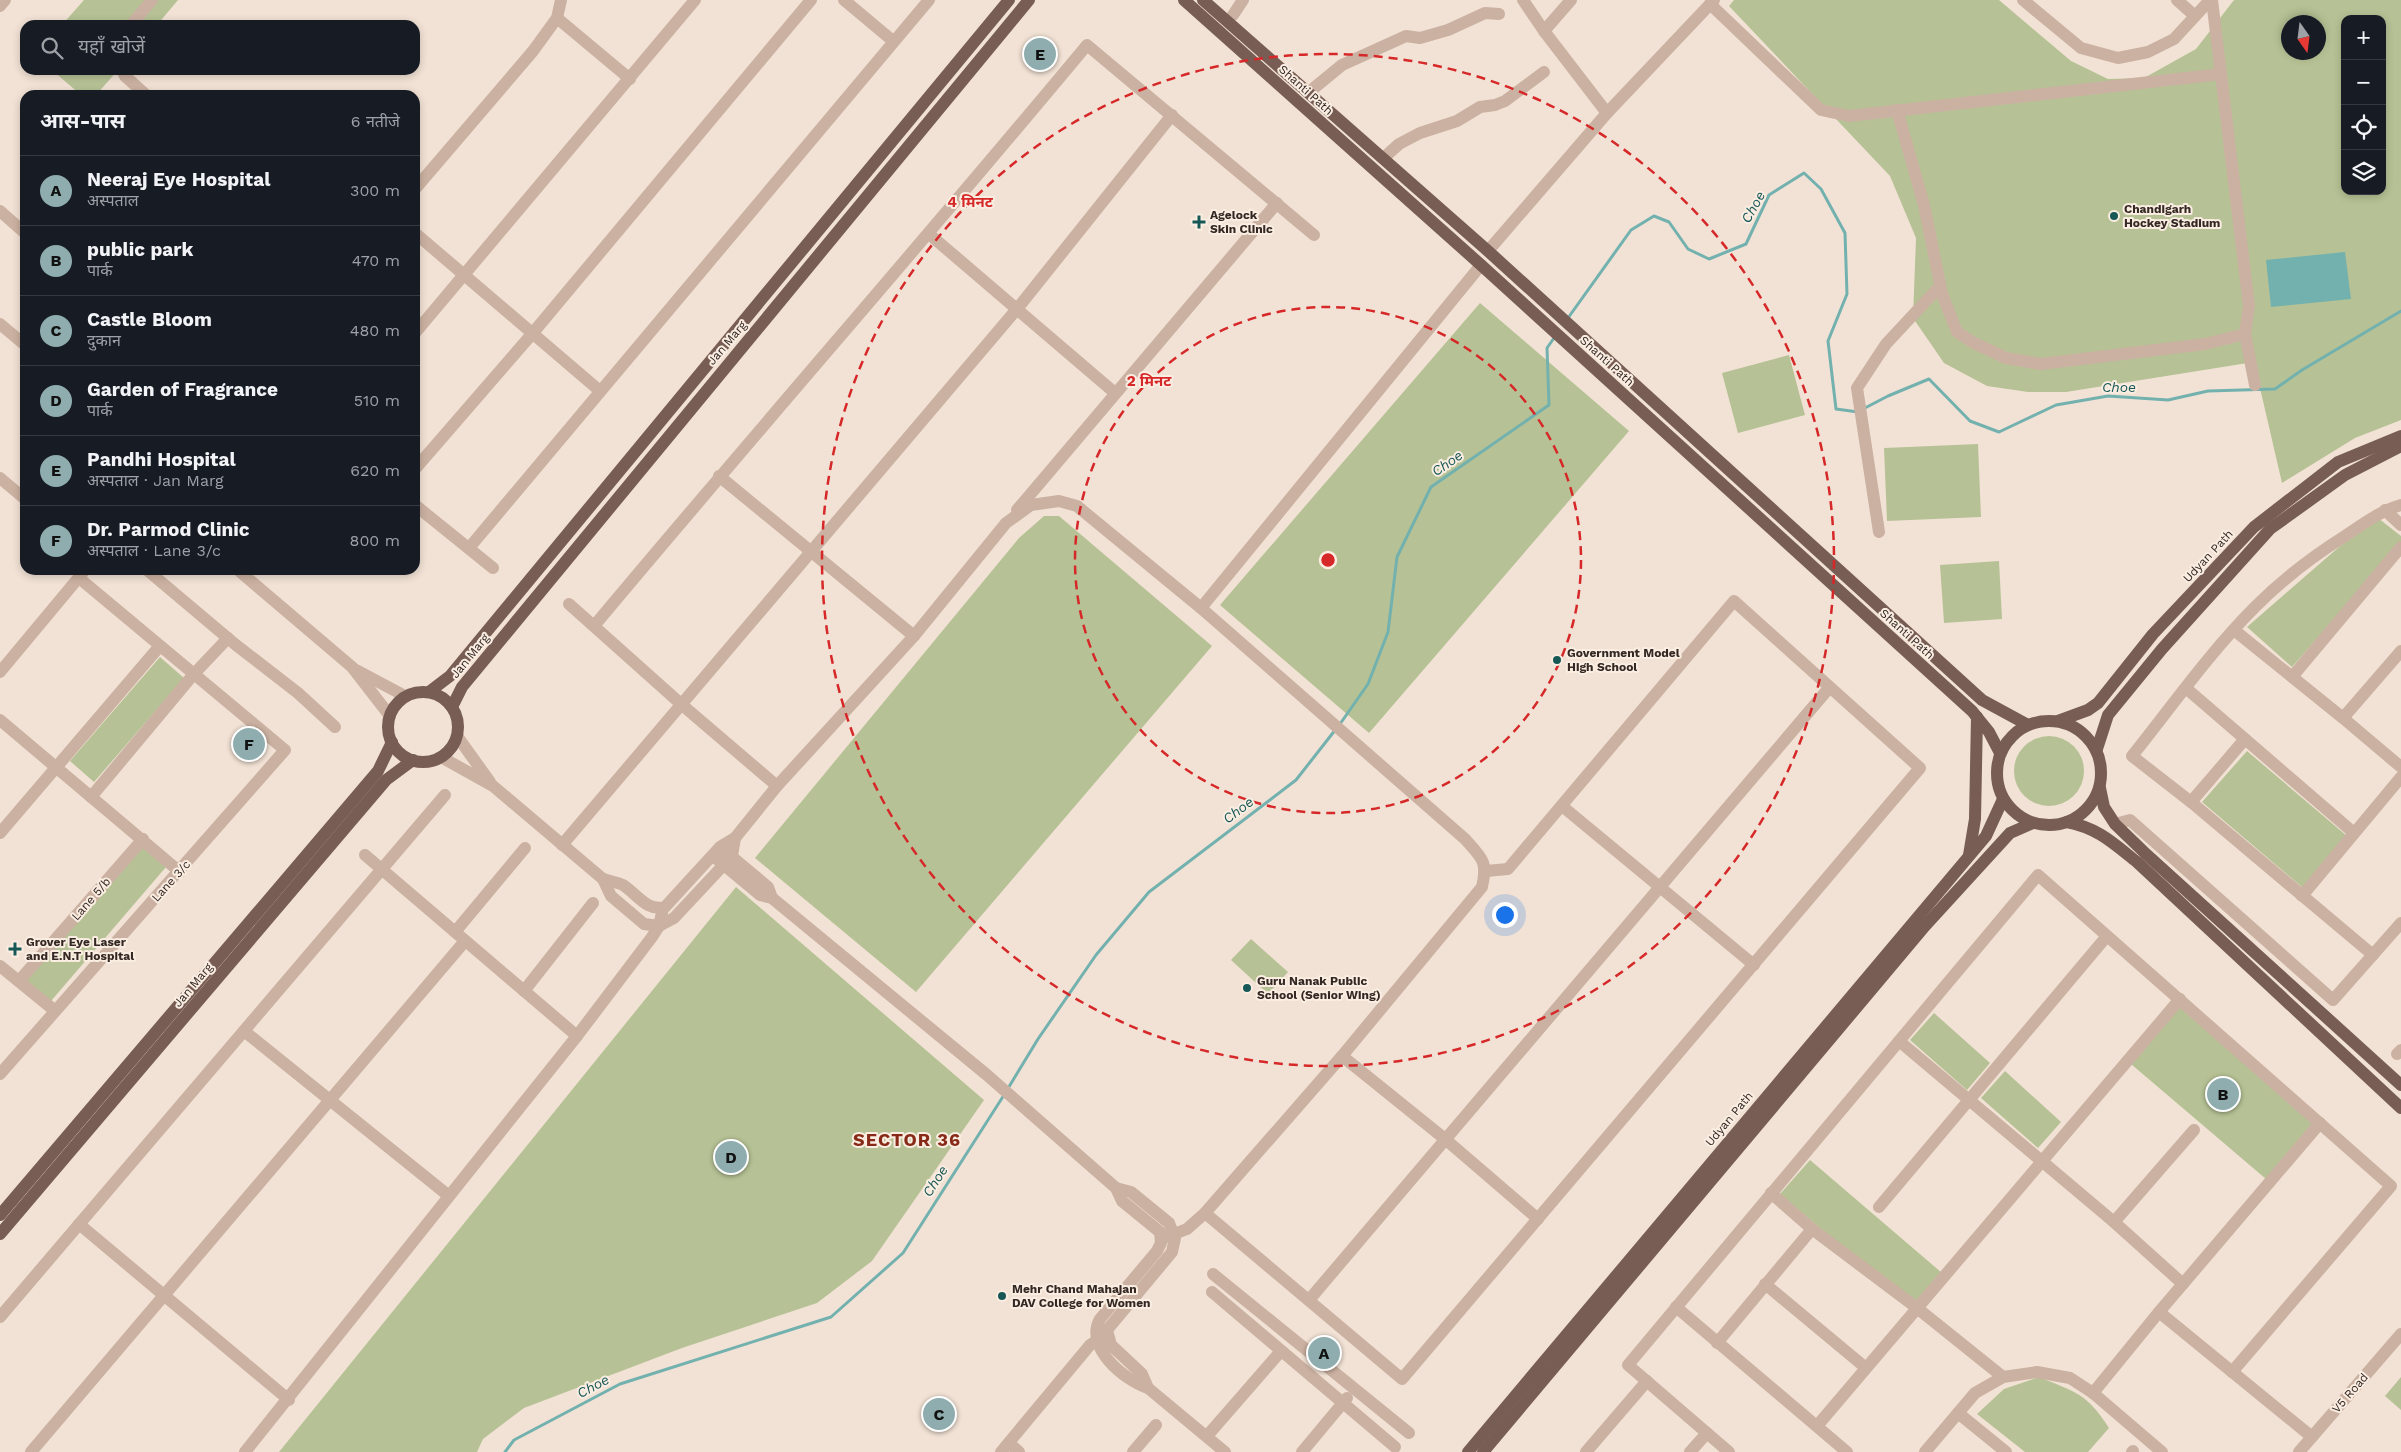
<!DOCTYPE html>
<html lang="hi">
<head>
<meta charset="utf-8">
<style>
  body { margin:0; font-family:"Work Sans","Noto Sans Devanagari",sans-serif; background:#242831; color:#f1f3f6 }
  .controls { position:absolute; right:15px; top:15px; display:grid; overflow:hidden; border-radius:10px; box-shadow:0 2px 8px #0003 }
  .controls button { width:45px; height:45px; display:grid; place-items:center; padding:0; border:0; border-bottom:1px solid #363941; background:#171b24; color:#f1f3f6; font:25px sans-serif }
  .compass { position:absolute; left:2281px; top:15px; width:45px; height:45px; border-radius:50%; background:#171b24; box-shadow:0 2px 8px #0003; rotate:166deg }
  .you { position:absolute; left:1504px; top:914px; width:18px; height:18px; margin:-12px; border:4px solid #fff; border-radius:50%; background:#1a73e8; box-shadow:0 0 0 8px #1a73e833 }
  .badge { display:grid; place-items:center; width:32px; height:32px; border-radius:50%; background:#8fadae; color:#111; font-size:16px; font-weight:700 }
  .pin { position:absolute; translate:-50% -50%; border:2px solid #fff; box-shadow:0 1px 5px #0006 }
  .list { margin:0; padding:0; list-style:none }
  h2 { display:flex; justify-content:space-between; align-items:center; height:65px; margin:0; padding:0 20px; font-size:21px }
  h2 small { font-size:16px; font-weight:400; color:#9ea1a6 }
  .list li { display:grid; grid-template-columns:32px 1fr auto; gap:15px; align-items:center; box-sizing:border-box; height:70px; padding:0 20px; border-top:1px solid #363941 }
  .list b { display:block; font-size:19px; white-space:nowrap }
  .list p { margin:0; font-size:16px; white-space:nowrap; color:#9ea1a6 }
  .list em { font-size:16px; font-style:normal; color:#9ea1a6 }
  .icon { flex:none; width:28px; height:28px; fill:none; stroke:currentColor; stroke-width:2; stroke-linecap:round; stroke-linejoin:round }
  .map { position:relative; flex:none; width:2401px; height:1452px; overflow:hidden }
  .search { position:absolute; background:#171b24; box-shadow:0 2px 8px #0003; left:20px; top:20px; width:400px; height:55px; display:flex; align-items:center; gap:12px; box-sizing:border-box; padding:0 18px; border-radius:15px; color:#9ea1a6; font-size:19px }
  .panel { position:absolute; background:#171b24; box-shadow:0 2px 8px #0003; left:20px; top:90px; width:400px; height:485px; border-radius:15px }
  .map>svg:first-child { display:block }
</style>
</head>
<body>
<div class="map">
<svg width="2401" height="1452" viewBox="0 0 2401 1452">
  <rect width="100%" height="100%" fill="#f2e2d5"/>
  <g fill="#b6c295" fill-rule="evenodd">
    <polygon points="84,0 178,0 157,25 62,25"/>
    <path d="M1734 0H1999L2071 61 2108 79 2144 78 2196 49 2234 0H2401V420L2355 438 2282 483 2254 362 2066 392H2028L1987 386 1944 363 1913 318 1916 238 1890 176 1729 6ZM2345 19H2382V191H2345ZM2288 22H2318V52H2288Z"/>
    <polygon points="52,70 118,70 96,95 81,95"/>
    <polygon points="1480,303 1629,431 1369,733 1220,605"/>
    <polygon points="1789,355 1805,415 1738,433 1722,373"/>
    <polygon points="1978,444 1981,517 1887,521 1884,448"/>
    <polygon points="1044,516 1059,516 1212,646 916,992 755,858 1019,538"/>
    <polygon points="2378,518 2401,536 2401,543 2292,667 2247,627 2339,547"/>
    <polygon points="1999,561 2002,619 1944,623 1940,565"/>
    <polygon points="160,657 184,678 94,782 70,761"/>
    <circle cx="2049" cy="771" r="35"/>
    <polygon points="2247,751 2347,836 2303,888 2202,802"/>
    <polygon points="141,846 166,867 51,1001 26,980"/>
    <polygon points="736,887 984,1100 872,1261 817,1303 682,1348 524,1408 483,1439 477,1452 279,1452"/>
    <polygon points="1251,939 1288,972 1268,994 1231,960"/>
    <polygon points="2182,1004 2314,1123 2266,1179 2131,1064"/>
    <polygon points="1934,1013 1990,1063 1967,1090 1910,1040"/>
    <polygon points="2005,1071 2061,1122 2038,1148 1981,1098"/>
    <polygon points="1810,1160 1942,1273 1913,1307 1780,1194"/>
    <path d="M2039 1377C2075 1392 2087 1393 2109 1428L2088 1452H2025L1977 1414 2004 1389Z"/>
    <polygon points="2401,1377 2401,1410 2385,1396"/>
  </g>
  <polygon fill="#73b1af" points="2345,252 2351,299 2271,307 2266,260"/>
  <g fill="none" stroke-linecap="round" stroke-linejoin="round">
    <g stroke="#73b1af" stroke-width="3">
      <polyline points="1568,318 1631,230 1654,216 1669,222 1688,249 1709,259 1746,244 1769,195 1804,173 1821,189 1845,233 1847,294 1828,341 1836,409 1858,412"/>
      <polyline points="1863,409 1888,396 1929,379 1970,421 1999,432 2056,405 2108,396 2168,400 2208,391 2275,389 2302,370 2401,311"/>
      <polyline points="1340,724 1368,684 1388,632 1397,557 1431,487 1549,405 1547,348 1554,338"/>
      <polyline points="1007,1090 1038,1039 1096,955 1149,892 1296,780 1336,729"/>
      <polyline points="505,1452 514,1440 620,1384 831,1317 903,1253 1004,1095"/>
    </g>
    <g stroke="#cbb1a1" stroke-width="12">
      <polyline points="844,0 893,41"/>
      <polyline points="1523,0 1544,31 1607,113"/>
      <polyline points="2023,0 2081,48 2118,58 2148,52 2174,39 2210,0"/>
      <polyline points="2177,0 2195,16"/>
      <polyline points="2212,0 2249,306 2245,334 2255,385"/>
      <polyline points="1710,4 1821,110 1849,116 2221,74"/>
      <polyline points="0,6 5,0"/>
      <polyline points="1233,15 1243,0"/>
      <polyline points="557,18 630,79"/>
      <polyline points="131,25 152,0"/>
      <polyline points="1544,31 1571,0"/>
      <polyline points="122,70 125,76 146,95"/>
      <polyline points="1314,88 1342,65 1406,36 1420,38 1448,30 1485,13 1499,14"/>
      <polyline points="1897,110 1924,205 1942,294 1957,332 1974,343 2006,358 2041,364 2205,344 2245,334"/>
      <polyline points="1388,154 1399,144 1420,133 1457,121 1480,107 1495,105 1505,101 1544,72"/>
      <polyline points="415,189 533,51 557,18 561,0"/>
      <polyline points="0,211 25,233"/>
      <polyline points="415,233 600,391"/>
      <polyline points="929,234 1115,393"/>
      <polyline points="1488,251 1607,113 1714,0"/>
      <polyline points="0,324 25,345"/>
      <polyline points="415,333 695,0"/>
      <polyline points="415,469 532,334 811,0"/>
      <polyline points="719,476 914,636"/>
      <polyline points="0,478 25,499"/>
      <polyline points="415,505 493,568"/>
      <polyline points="1017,510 1277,203"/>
      <polyline points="2385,510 2401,525"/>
      <polyline points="1879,532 1857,388 1886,344 1940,286"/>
      <polyline points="469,548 929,0"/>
      <polyline points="147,570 236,645 298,693 335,727"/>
      <polyline points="238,570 352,667 390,716"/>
      <polyline points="569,604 681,704 777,786"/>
      <polyline points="1201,608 1481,265"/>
      <path d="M594 626C757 431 925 240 1087 45L1314 235"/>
      <polyline points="2234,630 2343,718 2401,767"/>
      <polyline points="356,670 405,696"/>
      <polyline points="0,672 85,570"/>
      <polyline points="2292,677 2401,547"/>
      <polyline points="2187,689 2354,833"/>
      <polyline points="2343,718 2401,651"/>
      <polyline points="0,720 180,872"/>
      <polyline points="457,736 490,782"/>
      <polyline points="441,757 493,786 603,879 611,896 644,924 659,926 674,918 732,856 735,838"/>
      <polyline points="91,797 193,675 228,638"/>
      <polyline points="2191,802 2245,739"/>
      <polyline points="1562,806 1754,965"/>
      <polyline points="2115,824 2130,820 2333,1000 2401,923"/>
      <polyline points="0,833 159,647"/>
      <polyline points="562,845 1017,309 1172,115"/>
      <polyline points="725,851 768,887 772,898"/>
      <polyline points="365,855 577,1036"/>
      <path d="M713 856 760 895 772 898 987 1075 1116 1188 1122 1201 1160 1232 1161 1243 1157 1251 1100 1319C1084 1347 1124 1380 1148 1388L1225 1452"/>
      <path d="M603 879C609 881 617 882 623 885 637 894 647 912 665 907L720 847 735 838 777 786 914 636 1006 523 1031 505 1059 501 1077 506 1201 608 1465 839C1482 858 1488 861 1482 887L1342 1056 1205 1213 1187 1229 1161 1239"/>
      <polyline points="2302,896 2401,777"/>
      <polyline points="455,932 525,848"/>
      <path d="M2373 955 2191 802 2132 756C2172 706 2210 652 2255 607 2282 580 2313 556 2345 536 2363 524 2380 511 2401 505"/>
      <polyline points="0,966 54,1010"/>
      <polyline points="19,981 143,839"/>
      <polyline points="524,991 593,903"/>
      <polyline points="244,1031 449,1196"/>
      <polyline points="1899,1041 2114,1222 2183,1284"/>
      <polyline points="2397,1054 2401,1050"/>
      <polyline points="1342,1056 1445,1139 1538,1219"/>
      <polyline points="0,1074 285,750 79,578"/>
      <polyline points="1116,1188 1131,1192 1169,1223 1175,1238 1172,1252 1107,1330 1111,1345 1142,1374 1148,1388"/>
      <polyline points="1771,1193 1812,1229 1917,1308 2003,1377"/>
      <polyline points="1879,1207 2107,936"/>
      <polyline points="1205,1213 1402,1379 1920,768 1734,601 1508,869 1486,871"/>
      <polyline points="2114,1222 2194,1130"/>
      <polyline points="79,1224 289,1400"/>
      <polyline points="1213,1274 1409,1433"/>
      <polyline points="1765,1284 1866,1368"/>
      <polyline points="1212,1292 1395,1447"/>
      <polyline points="1309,1300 1829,688"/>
      <polyline points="1676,1307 1847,1452"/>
      <polyline points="2159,1312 2312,1437"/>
      <polyline points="0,1317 445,795"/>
      <polyline points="1717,1343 1812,1229"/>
      <polyline points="2093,1393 2159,1312 2320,1123"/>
      <polyline points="1958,1413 2006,1452"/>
      <polyline points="1817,1426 2180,999"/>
      <polyline points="1207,1436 1281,1351"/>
      <polyline points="1009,1443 1019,1452"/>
      <polyline points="31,1452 465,941"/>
      <polyline points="245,1452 577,1036 652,937 659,926 663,908"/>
      <polyline points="1001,1452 1090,1345 1101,1338"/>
      <polyline points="1133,1452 1156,1425"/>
      <polyline points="1302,1452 1347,1398"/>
      <polyline points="1586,1452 1647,1381"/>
      <polyline points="1690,1452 1707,1433"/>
      <polyline points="1729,1452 1628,1365 2038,875 2391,1186 2232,1372"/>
      <polyline points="1925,1452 1975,1393 2003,1377 2037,1372 2070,1378 2093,1393 2162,1452"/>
      <polyline points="2132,1452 2133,1451"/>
      <polyline points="2299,1452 2401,1334"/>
    </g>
    <g stroke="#785d54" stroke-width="12">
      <polyline points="1184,0 1481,265 1972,711 1989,732 2000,753"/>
      <polyline points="1203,0 1488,251 1982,700 2028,725"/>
      <polyline points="429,692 450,676 1009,0"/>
      <circle cx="423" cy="727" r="35"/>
      <polyline points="452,707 462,687 1029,0"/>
      <circle cx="2049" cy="773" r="52"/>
      <polyline points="2058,721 2088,710 2098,703 2153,634 2254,527 2338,462 2401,436"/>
      <polyline points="2097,749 2108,715 2162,649 2270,529 2345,475 2401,446"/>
      <polyline points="2100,788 2104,807 2115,824 2146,854 2401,1085"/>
      <path d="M2067 822C2098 828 2113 843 2137 862L2401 1108"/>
      <polyline points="1969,855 1975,819 1977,717"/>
      <polyline points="0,1215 378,771 392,742"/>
      <polyline points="0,1234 386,780 413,760"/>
      <polyline points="1468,1452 1986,836 2003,799"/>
      <polyline points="1483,1452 1925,926 2010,833 2033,823"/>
    </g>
  </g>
  <g fill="none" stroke="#d62828" stroke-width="2.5" stroke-dasharray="9 6">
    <circle cx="1328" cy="560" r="253"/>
    <circle cx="1328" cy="560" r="506"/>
  </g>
  <g fill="#175857" stroke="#faede1" stroke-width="2">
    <circle cx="2114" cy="216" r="5"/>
    <path d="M1196.5 214.5h5v5h5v5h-5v5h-5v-5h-5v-5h5z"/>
    <circle cx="1557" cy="660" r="5"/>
    <path d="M12.5 941.5h5v5h5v5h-5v5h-5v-5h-5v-5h5z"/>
    <circle cx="1247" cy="988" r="5"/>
    <circle cx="1002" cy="1296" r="5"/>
  </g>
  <g text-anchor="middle" stroke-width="4" stroke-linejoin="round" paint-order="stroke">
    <g font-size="12" fill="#342824" stroke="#faede1">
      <text transform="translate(1306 90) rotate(42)" y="4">Shanti Path</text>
      <text transform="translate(727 343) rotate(-50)" y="4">Jan Marg</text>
      <text transform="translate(1607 361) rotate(42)" y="4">Shanti Path</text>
      <text transform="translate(2208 556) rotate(-47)" y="4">Udyan Path</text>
      <text transform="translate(1907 634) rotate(42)" y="4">Shanti Path</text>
      <text transform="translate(470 656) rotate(-51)" y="4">Jan Marg</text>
      <text transform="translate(171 881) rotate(-48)" y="4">Lane 3/c</text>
      <text transform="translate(91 899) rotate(-49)" y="4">Lane 5/b</text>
      <text transform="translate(193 985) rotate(-50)" y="4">Jan Marg</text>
      <text transform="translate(1729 1119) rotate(-50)" y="4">Udyan Path</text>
      <text transform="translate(2350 1393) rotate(-49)" y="4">V5 Road</text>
    </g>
    <g font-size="12" font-weight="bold" fill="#342824" stroke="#faede1" text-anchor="start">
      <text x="2124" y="213">Chandigarh<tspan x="2124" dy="14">Hockey Stadium</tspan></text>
      <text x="1210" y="219">Agelock<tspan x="1210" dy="14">Skin Clinic</tspan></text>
      <text x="1567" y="657">Government Model<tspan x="1567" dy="14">High School</tspan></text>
      <text x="26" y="946">Grover Eye Laser<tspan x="26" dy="14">and E.N.T Hospital</tspan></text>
      <text x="1257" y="985">Guru Nanak Public<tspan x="1257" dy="14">School (Senior Wing)</tspan></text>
      <text x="1012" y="1293">Mehr Chand Mahajan<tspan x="1012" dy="14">DAV College for Women</tspan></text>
    </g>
    <g font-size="14" font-style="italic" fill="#175857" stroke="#faede1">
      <text transform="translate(1753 207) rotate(-61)" y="5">Choe</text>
      <text x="2119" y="392">Choe</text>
      <text transform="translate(1447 463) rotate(-35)" y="5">Choe</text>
      <text transform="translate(1238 810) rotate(-37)" y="5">Choe</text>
      <text transform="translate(935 1181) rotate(-57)" y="5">Choe</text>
      <text transform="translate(593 1386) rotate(-28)" y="5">Choe</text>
    </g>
    <g font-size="18" font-weight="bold" letter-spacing="1" fill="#882a18" stroke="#faede1">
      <text x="907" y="1146">SECTOR 36</text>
    </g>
  </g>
  <circle cx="1328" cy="560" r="8" fill="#d62828" stroke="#faede1" stroke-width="2.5"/>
  <g font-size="15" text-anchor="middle" font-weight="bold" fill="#d62828" stroke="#faede1" stroke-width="4" stroke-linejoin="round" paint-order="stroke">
    <text x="970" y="207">4 मिनट</text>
    <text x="1149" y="386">2 मिनट</text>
  </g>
</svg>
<div class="controls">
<button>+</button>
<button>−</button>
<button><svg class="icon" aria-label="locate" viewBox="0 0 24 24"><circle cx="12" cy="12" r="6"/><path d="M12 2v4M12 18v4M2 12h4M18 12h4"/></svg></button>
<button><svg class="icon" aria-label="layers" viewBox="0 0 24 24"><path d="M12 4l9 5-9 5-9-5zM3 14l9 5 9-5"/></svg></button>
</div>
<svg class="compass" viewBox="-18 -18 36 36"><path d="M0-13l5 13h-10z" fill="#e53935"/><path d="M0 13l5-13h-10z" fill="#9ea1a6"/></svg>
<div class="you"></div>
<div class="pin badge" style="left:1324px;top:1353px">A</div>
<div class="pin badge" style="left:2223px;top:1094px">B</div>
<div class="pin badge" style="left:939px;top:1414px">C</div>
<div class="pin badge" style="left:731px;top:1157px">D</div>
<div class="pin badge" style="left:1040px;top:54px">E</div>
<div class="pin badge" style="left:249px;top:744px">F</div>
<div class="search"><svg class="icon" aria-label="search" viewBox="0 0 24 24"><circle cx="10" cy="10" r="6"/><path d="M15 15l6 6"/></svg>यहाँ खोजें</div>
<section class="panel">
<h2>आस-पास<small>6 नतीजे</small></h2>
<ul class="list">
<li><span class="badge">A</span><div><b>Neeraj Eye Hospital</b><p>अस्पताल</p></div><em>300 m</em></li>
<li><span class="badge">B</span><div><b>public park</b><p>पार्क</p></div><em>470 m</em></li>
<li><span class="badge">C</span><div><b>Castle Bloom</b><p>दुकान</p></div><em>480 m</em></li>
<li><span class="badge">D</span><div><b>Garden of Fragrance</b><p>पार्क</p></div><em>510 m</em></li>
<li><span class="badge">E</span><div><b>Pandhi Hospital</b><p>अस्पताल · Jan Marg</p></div><em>620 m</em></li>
<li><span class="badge">F</span><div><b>Dr. Parmod Clinic</b><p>अस्पताल · Lane 3/c</p></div><em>800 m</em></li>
</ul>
</section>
</div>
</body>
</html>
